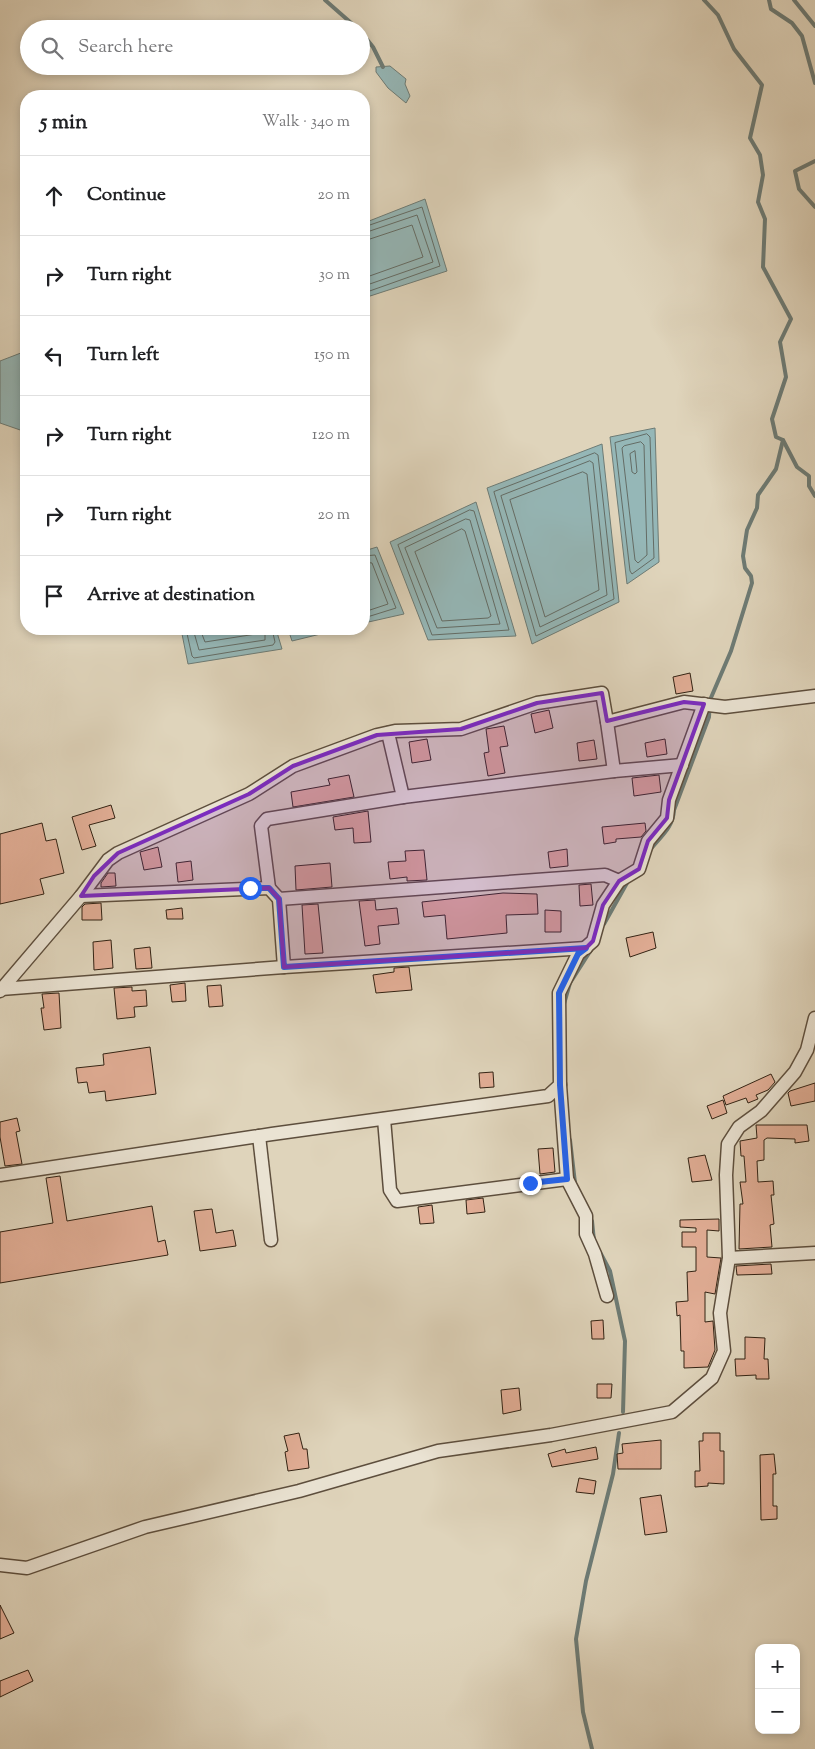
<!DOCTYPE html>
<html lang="en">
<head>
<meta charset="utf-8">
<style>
  body { margin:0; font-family:"Sorts Mill Goudy",serif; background:#f2f2f2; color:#202124 }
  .controls { position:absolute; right:15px; bottom:15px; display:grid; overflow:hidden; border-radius:10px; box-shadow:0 2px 8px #0003 }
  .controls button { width:45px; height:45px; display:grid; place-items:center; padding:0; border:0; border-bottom:1px solid #e0e0e0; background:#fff; color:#202124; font:25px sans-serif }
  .stop { position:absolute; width:15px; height:15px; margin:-11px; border:4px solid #2563eb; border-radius:50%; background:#fff }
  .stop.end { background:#2563eb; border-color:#fff; box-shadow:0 1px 5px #0008 }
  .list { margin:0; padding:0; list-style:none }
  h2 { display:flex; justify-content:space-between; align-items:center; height:65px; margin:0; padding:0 20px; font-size:21px }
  h2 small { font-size:16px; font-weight:400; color:#757577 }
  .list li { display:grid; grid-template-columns:32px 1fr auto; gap:15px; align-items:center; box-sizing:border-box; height:80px; padding:0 20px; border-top:1px solid #e0e0e0 }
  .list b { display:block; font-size:19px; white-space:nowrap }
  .list em { font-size:16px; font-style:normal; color:#757577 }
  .icon { flex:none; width:28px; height:28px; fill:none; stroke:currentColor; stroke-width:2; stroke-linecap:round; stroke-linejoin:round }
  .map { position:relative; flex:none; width:815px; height:1749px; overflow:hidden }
  .search { position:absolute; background:#fff; box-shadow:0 2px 8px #0003; left:20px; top:20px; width:350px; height:55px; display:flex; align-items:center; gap:12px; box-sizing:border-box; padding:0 18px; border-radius:28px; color:#757577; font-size:19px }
  .panel { position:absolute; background:#fff; box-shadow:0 2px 8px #0003; left:20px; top:90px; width:350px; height:545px; border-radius:20px }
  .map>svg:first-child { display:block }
</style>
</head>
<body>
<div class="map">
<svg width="815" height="1749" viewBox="0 0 815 1749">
  <rect width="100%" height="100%" fill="#dfd4bb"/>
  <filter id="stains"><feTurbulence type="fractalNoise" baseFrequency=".004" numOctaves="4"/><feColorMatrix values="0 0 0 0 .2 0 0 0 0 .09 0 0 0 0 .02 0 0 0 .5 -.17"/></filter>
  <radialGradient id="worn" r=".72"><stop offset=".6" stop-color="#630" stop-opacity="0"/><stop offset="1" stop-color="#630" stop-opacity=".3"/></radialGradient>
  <g fill="#95b7b7" stroke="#6d7b75">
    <polygon points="390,66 406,79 405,84 410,96 406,103 388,88 376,72 376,67"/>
    <polygon points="425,199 447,271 364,298 364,223"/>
    <polygon points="26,351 26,432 0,423 0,361"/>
    <polygon points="655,428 659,562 627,584 610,437"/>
    <polygon points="602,444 619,602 532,644 487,488"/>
    <polygon points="476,502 516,636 428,640 390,542"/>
    <polygon points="377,547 404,614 364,623 364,551"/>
    <polygon points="181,629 276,629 282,649 188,664"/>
    <polygon points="288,629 341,629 292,641"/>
  </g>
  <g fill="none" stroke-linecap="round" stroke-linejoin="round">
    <g stroke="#646c65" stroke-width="1">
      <polyline points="364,227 422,207 440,266 364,293"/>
      <polyline points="364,233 417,215 433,262 364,286"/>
      <polyline points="364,241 412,225 423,257 364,278"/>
      <polygon points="647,434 650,437 654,558 632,574 630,571 615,443"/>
      <polygon points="641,442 644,445 647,555 638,563 635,560 622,448 624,446"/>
      <polygon points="635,451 637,472 635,474 632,472 630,454"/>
      <polygon points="595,453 598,455 614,599 536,636 494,492"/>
      <polygon points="590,461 593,463 607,595 540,627 501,496"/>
      <polygon points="583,472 587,474 599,590 545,617 510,500"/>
      <polygon points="470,510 474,511 509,630 432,635 398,545"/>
      <polygon points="466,519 470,520 500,624 437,628 405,548"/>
      <polygon points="462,529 465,531 491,616 488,618 442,621 415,552"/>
      <polyline points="364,556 375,555 396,608 364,618"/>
      <polyline points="364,562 372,563 388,604 364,612"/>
      <polyline points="186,629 192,656 194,658 273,645 275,642 272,629"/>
      <polyline points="193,629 199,650 265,640 265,629"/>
      <polyline points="200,629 205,642 256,634 258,629"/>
    </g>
    <g stroke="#6d7b75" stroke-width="4">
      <polyline points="325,0 358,29"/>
      <polyline points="769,0 771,9 792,23 802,36 815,83"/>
      <polyline points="794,0 815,26"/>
      <polyline points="361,32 373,47 383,67"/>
      <polyline points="815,161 795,171 799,189 815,207"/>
      <polyline points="783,440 797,467 809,476 809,486 815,496"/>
      <path d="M650 850C661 836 673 828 674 810L709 717 710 700 731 651 752 583 751 576 745 568 743 556 747 530 757 508 758 495 776 469 783 440 776 437 772 419 786 377 780 342 791 319 763 267 765 219 758 202 763 175 760 155 750 138 762 85 734 49 718 15 704 0"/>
      <polyline points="604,924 627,883"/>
      <polyline points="564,1004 570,983 591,950"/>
      <polyline points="570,1140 575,1183"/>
      <polyline points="592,1221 594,1241"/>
      <polyline points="601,1254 610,1271 625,1341 623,1412"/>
      <polyline points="592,1749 583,1712 576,1639 586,1581 613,1474 619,1433"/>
    </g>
  </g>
  <g fill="#e1ad95" stroke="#322213">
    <polygon points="690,673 693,691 676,694 673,677"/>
    <polygon points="549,710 553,728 535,733 531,714"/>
    <polygon points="504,726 508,746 500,747 505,773 488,776 484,753 489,752 486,729"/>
    <polygon points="427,739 431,760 412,763 409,742"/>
    <polygon points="665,739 667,754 647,757 645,743"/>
    <polygon points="594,740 597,759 579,761 577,743"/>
    <polygon points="349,775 354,797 293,807 291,792 330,785 328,779"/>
    <polygon points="659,775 661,792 634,796 632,778"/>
    <polygon points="111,805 115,818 89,825 96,846 82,850 72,817"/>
    <polygon points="368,811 371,842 354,843 353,828 335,830 333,817"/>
    <polygon points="42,823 46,841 56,839 64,873 40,879 44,894 0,904 0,834"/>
    <polygon points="645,823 646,831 641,837 616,839 616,842 604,844 602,827"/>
    <polygon points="158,847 162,867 144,870 140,852"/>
    <polygon points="567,849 568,866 550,868 548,852"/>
    <polygon points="424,850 427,880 407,881 407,877 390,879 388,862 406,861 405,851"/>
    <polygon points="191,861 193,880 178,882 176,863"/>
    <polygon points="330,863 332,887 296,890 295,866"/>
    <polygon points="108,873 115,873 116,886 101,887 101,883"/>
    <polygon points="591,884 593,905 580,906 579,885"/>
    <polygon points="503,893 537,894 538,914 506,915 507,933 447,939 445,915 424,917 422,902"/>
    <polygon points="375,900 376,910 397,908 399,924 378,926 380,944 365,946 359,901"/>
    <polygon points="101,903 102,920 82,920 82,907 85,904"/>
    <polygon points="318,904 323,953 305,954 302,905"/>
    <polygon points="182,908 183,919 167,919 166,910"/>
    <polygon points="545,910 561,911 561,932 545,932"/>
    <polygon points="653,932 656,948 630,957 626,938"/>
    <polygon points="111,940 113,968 94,970 93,942"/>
    <polygon points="150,947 152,968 136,969 134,949"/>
    <polygon points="409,967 412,990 376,993 373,975 394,972 394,968"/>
    <polygon points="185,983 186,1001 172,1002 170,985"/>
    <polygon points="221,985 223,1006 209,1007 207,986"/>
    <polygon points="132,987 132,991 146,990 147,1006 134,1007 135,1017 117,1019 114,988"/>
    <polygon points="59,993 61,1028 44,1030 41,1008 44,1008 42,994"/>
    <polygon points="150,1047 156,1094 106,1101 105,1091 89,1093 87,1082 78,1083 76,1068 104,1065 103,1054"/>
    <polygon points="493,1072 494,1087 480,1088 479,1073"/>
    <polygon points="771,1074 775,1082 768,1090 756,1095 758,1099 748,1103 746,1098 726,1105 723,1096"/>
    <polygon points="815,1083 815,1101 791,1106 788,1093 790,1091"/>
    <polygon points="723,1100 727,1113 712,1119 707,1106"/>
    <polygon points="17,1118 20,1131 16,1132 22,1164 5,1166 0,1137 0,1122"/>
    <polygon points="756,1125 807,1125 809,1141 795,1143 795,1139 767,1138 764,1140 764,1160 757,1161 758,1182 773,1181 774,1195 771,1195 774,1224 770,1225 772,1247 739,1249 740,1204 743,1204 740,1182 746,1182 744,1156 741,1156 740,1141 757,1138"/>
    <polygon points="553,1148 555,1172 540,1174 538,1149"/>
    <polygon points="705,1155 712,1180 692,1182 688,1158"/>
    <polygon points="60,1176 67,1221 152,1206 158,1242 165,1240 168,1255 0,1283 0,1232 53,1223 46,1178"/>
    <polygon points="483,1198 485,1212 467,1214 466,1200"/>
    <polygon points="432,1205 434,1223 420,1224 418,1207"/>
    <polygon points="212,1209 216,1233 233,1230 236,1246 200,1251 194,1211"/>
    <polygon points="719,1219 719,1231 707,1230 707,1257 721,1258 715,1294 705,1292 705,1322 713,1321 715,1350 708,1367 684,1368 684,1351 681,1351 680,1315 677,1316 676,1302 688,1301 687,1272 696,1271 696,1247 682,1247 682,1232 696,1232 696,1228 680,1227 680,1220"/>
    <polygon points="771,1264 772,1274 737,1275 736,1266"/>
    <polygon points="603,1320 604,1339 592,1339 591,1321"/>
    <polygon points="745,1337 765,1338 764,1359 768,1359 769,1379 756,1379 756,1375 736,1376 735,1359 745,1359"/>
    <polygon points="597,1384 612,1384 611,1398 597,1398"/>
    <polygon points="519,1388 521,1410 503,1414 501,1390"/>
    <polygon points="299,1433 303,1449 307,1449 309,1468 288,1471 285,1452 288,1451 284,1436"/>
    <polygon points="703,1433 720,1433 720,1451 724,1451 724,1484 708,1483 708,1486 695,1487 695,1471 700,1471 699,1441 703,1441"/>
    <polygon points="661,1440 661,1469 618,1469 617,1454 623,1453 622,1444"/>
    <polygon points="596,1447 598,1459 552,1467 548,1454 565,1449 566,1453"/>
    <polygon points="774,1454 776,1474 773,1474 773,1506 777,1506 777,1519 761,1520 760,1455"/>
    <polygon points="579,1478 596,1481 594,1494 576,1492"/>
    <polygon points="661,1495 667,1532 645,1535 640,1498"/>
    <polygon points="0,1605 14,1633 0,1639"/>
    <polygon points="28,1670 33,1681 0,1697 0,1681"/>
  </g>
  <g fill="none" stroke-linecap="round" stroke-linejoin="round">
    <defs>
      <g id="minor">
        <polyline points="614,771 682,765"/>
        <polyline points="403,797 614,771 607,722"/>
        <polyline points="269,888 261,826 267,819 403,797 388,733"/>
        <polyline points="81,896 269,888 279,899 605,875 619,881"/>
        <polyline points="279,899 284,967 586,948"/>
        <polyline points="1,989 284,967"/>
        <polyline points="0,991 81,896 108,860 118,853 249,794 293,766 377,735 395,731 461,729 537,703 602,693 607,722 684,702 725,707 815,696"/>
        <polyline points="384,1119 390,1190 397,1201 567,1179 560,1085"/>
        <polyline points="259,1136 271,1240"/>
        <polyline points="0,1175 272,1134 548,1096 560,1085 559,993 578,954 593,941 603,905 619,881 639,869 648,841 667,818 669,800 704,704"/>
        <polyline points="567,1179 586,1216 586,1234 595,1254 607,1296"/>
        <polyline points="729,1258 815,1253"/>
        <polyline points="0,1565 27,1568 145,1527 299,1491 438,1451 551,1435 672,1412 712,1378 724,1351 720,1313 729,1258 726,1175 728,1144 739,1127 761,1111 795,1072 807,1050 815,1018"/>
      </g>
    </defs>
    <use href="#minor" stroke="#5d4e3d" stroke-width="15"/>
    <use href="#minor" stroke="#eae3d3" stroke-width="12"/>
  </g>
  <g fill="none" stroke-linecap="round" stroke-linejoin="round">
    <polyline stroke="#2563eb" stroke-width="6" points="250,888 269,888 279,899 284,967 586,948 578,954 559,993 560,1085 567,1179 530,1183"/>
  </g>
  <path fill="#7b2cbf" fill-opacity="0.2" stroke="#7b2cbf" stroke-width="4" stroke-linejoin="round" d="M602 693 607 721 684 702 704 704 669 800 667 818 648 841 639 869 619 881 603 905 593 941 586 948 284 967 279 899 269 888 81 896 94 876 118 853 249 794 293 766 377 735 461 729 537 703Z"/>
  <rect width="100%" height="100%" filter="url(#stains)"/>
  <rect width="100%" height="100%" fill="url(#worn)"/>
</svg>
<div class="controls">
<button>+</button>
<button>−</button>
</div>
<div class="stop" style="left:250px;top:888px"></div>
<div class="stop end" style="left:530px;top:1183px"></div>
<div class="search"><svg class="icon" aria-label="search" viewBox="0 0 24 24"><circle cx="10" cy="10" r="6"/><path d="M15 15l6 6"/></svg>Search here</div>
<section class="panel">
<h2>5 min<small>Walk · 340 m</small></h2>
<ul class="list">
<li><svg class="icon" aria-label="ahead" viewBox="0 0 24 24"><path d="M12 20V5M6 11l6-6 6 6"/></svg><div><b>Continue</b></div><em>20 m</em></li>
<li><svg class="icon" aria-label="right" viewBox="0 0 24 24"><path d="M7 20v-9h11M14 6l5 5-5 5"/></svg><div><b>Turn right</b></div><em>30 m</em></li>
<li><svg class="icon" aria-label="left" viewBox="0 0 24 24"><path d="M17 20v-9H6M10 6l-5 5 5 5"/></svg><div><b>Turn left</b></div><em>150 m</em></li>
<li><svg class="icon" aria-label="right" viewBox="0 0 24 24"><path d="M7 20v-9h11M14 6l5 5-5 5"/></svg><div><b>Turn right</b></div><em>120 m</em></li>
<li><svg class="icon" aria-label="right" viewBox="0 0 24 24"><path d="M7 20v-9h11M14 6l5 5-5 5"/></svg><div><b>Turn right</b></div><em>20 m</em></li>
<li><svg class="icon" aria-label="arrive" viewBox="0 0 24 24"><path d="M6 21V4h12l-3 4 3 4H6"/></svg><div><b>Arrive at destination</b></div></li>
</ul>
</section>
</div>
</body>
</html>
